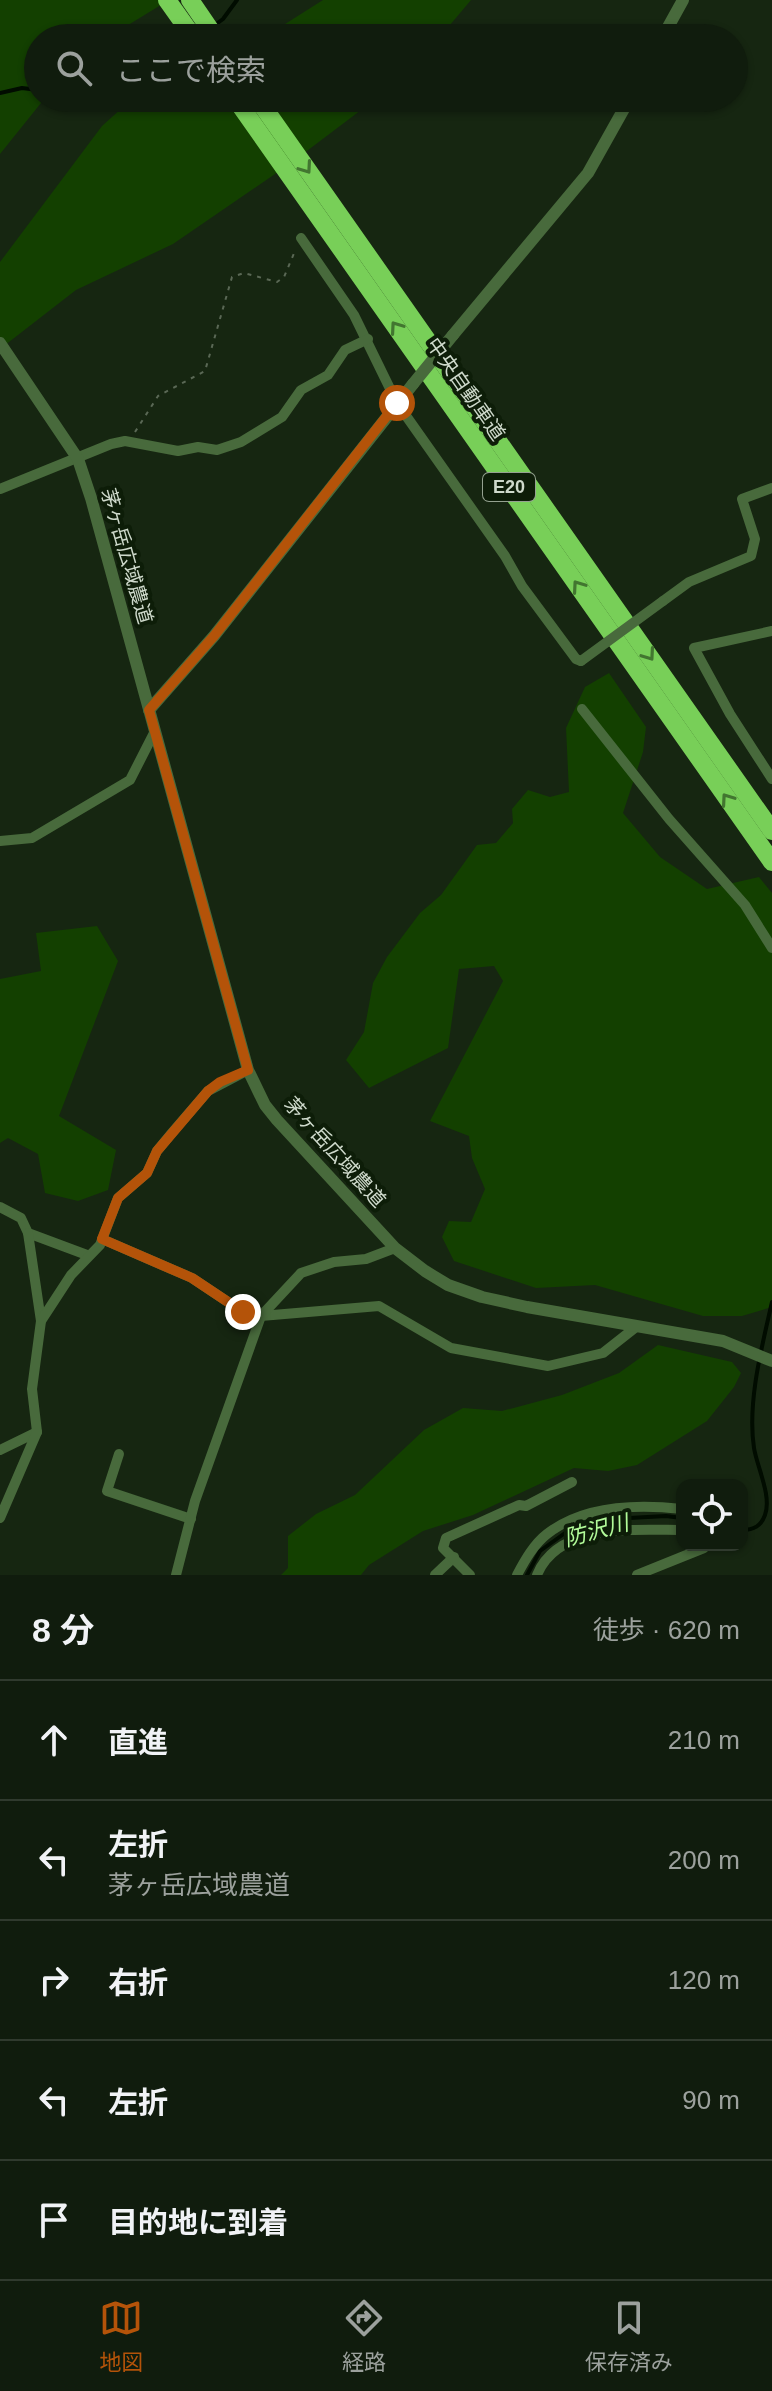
<!DOCTYPE html>
<html lang="ja">
<head>
<meta charset="utf-8">
<style>
  body { margin:0; font-family:Arial,"Noto Sans JP",sans-serif; background:#192516; color:#f1f3f6 }
  .controls { position:absolute; right:24px; bottom:24px; display:grid; overflow:hidden; border-radius:16px; box-shadow:0 2px 6px #0004 }
  .controls button { width:72px; height:72px; display:grid; place-items:center; padding:0; border:0; border-bottom:2px solid #303a2e; background:#101c0d; color:#f1f3f6; font:40px sans-serif }
  .stop { position:absolute; width:24px; height:24px; margin:-18px; border:6px solid #b45309; border-radius:50%; background:#fff }
  .stop.end { background:#b45309; border-color:#fff; box-shadow:0 2px 8px #0008 }
  .list { margin:0; padding:0; list-style:none }
  h2 { display:flex; justify-content:space-between; align-items:center; height:104px; margin:0; padding:0 32px; font-size:34px }
  h2 small { font-size:26px; font-weight:400; color:#9ca19d }
  .list li { display:grid; grid-template-columns:52px 1fr auto; gap:24px; align-items:center; box-sizing:border-box; height:120px; padding:0 32px; border-top:2px solid #303a2e }
  .list b { display:block; font-size:30px; white-space:nowrap }
  .list p { margin:0; font-size:26px; white-space:nowrap; color:#9ca19d }
  .list em { font-size:26px; font-style:normal; color:#9ca19d }
  .icon { flex:none; width:44px; height:44px; fill:none; stroke:currentColor; stroke-width:2; stroke-linecap:round; stroke-linejoin:round }
  .map { position:relative; flex:none; width:772px; height:1575px; overflow:hidden }
  .search { position:absolute; background:#101c0d; box-shadow:0 2px 6px #0004; left:24px; right:24px; top:24px; height:88px; display:flex; align-items:center; gap:20px; box-sizing:border-box; padding:0 28px; border-radius:44px; color:#9ca19d; font-size:30px }
  .sheet { height:704px; background:#101c0d }
  nav { display:flex; justify-content:space-around; align-items:center; box-sizing:border-box; height:112px; border-top:2px solid #303a2e; background:#101c0d; font-size:22px; color:#9ca19d }
  nav a { display:grid; justify-items:center; gap:4px }
  nav .on { color:#b45309 }
  .map>svg:first-child { display:block }
</style>
</head>
<body>
<div class="map">
<svg width="772" height="1575" viewBox="0 0 772 1575">
  <rect width="100%" height="100%" fill="#162611"/>
  <g fill="#134000">
    <polygon points="0,0 169,0 107,38 38,38 38,98 45,98 0,154"/>
    <polygon points="323,0 471,0 439,38 263,38"/>
    <polygon points="133,98 377,98 291,163 173,244 76,290 0,349 0,262 102,126"/>
    <polygon points="609,673 646,727 643,752 623,813 660,857 707,889 759,877 772,893 772,1307 742,1316 703,1316 595,1285 536,1288 454,1261 442,1237 449,1221 471,1222 485,1189 472,1158 469,1136 430,1121 503,981 494,966 459,969 448,1048 369,1088 346,1060 364,1032 373,983 387,957 420,913 441,895 477,845 496,843 513,823 512,809 528,790 550,797 569,792 566,728 585,687"/>
    <polygon points="97,926 118,961 59,1116 116,1150 108,1190 78,1201 45,1193 38,1154 8,1138 0,1143 0,979 41,971 36,933"/>
    <polygon points="658,1345 732,1362 741,1373 734,1387 707,1421 637,1465 608,1471 574,1468 473,1515 423,1531 369,1565 361,1575 281,1575 288,1568 288,1536 316,1514 355,1495 424,1430 463,1408 502,1411 562,1395 619,1373"/>
  </g>
  <g fill="none" stroke-linecap="round" stroke-linejoin="round">
    <g stroke="#010c00" stroke-width="4">
      <polyline points="215,25 223,19 237,0"/>
      <polyline points="0,93 22,88 38,90"/>
      <path d="M742 1530C754 1530 761 1526 765 1515 772 1496 757 1467 754 1448 747 1403 762 1346 772 1302"/>
      <polyline points="527,1575 540,1551 565,1533 629,1518 666,1516 682,1518"/>
    </g>
    <polyline stroke="#5a6855" stroke-width="2" stroke-dasharray="4 6" stroke-linecap="butt" points="135,432 158,396 205,371 232,277 244,273 277,282 284,277 295,251"/>
    <g stroke="#486a3c" stroke-width="10">
      <polyline points="301,238 354,315 397,403 505,556 522,586 576,659 581,661"/>
      <polyline points="0,489 111,444 125,441 178,451 198,447 217,450 241,442 282,417 301,390 328,375 345,350 368,339"/>
      <polyline points="663,601 689,582 751,556 755,539 742,499 772,488"/>
      <polyline points="772,631 694,648 730,714 772,779"/>
      <polyline points="582,709 669,819 745,905 772,948"/>
      <polyline points="0,841 32,838 130,780 155,731"/>
      <polyline points="0,1207 21,1218 28,1233 87,1255"/>
      <polyline points="28,1233 41,1321"/>
      <polyline points="102,1239 192,1278 243,1312 261,1316 379,1306 451,1348 548,1366 603,1353 636,1327"/>
      <polyline points="0,1450 37,1432"/>
      <polyline points="119,1454 107,1491 191,1519"/>
      <polyline points="0,1518 37,1432 32,1389 41,1321 71,1275 100,1245 118,1198 147,1173 157,1151 171,1134 208,1091 248,1070"/>
      <polyline points="176,1575 195,1501 261,1316 301,1273 334,1262 366,1259 395,1248"/>
      <polyline points="435,1575 454,1557"/>
      <polyline points="470,1575 443,1548 446,1538 519,1505 526,1506 572,1482"/>
      <path d="M517 1575C525 1560 534 1544 547 1534 584 1505 638 1504 682 1509"/>
      <path d="M537 1575C558 1523 635 1530 682 1530"/>
      <polyline points="637,1575 704,1548"/>
    </g>
    <g stroke="#486a3c" stroke-width="12">
      <polyline points="662,38 683,0"/>
      <polyline points="453,335 588,173 630,98"/>
      <polyline points="0,343 78,459 91,498 248,1070 265,1105 277,1120 395,1248 425,1271 448,1285 482,1297 527,1307 723,1341 772,1361"/>
      <polyline points="149,710 214,636 413,384"/>
    </g>
    <g stroke="#78cf58" stroke-width="18">
      <polyline points="167,0 194,38"/>
      <polyline points="190,0 216,38"/>
      <polyline points="235,98 772,862"/>
      <polyline points="257,98 772,831"/>
    </g>
    <polyline stroke="#486a3c" stroke-width="10" points="581,661 663,601"/>
    <polyline stroke="#486a3c" stroke-width="12" points="413,384 453,335"/>
  </g>
  <defs><path id="oneway-chevron" d="M-2-3.5L2.5 0L-2 3.5" fill="none" stroke-width="1.6" stroke-linecap="round" stroke-linejoin="round" transform="scale(2)"/></defs>
  <g stroke="#427630">
    <use href="#oneway-chevron" transform="translate(306 168) rotate(55)"/>
    <use href="#oneway-chevron" transform="translate(396 327) rotate(-125)"/>
    <use href="#oneway-chevron" transform="translate(578 586) rotate(-125)"/>
    <use href="#oneway-chevron" transform="translate(649 655) rotate(55)"/>
    <use href="#oneway-chevron" transform="translate(727 799) rotate(-125)"/>
  </g>
  <g fill="none" stroke-linecap="round" stroke-linejoin="round">
    <polyline stroke="#b45309" stroke-width="10" points="243,1312 192,1278 102,1239 118,1198 147,1173 157,1151 208,1091 220,1082 248,1070 149,710 214,636 397,403"/>
  </g>
  <g text-anchor="middle" stroke-width="8" stroke-linejoin="round" paint-order="stroke">
    <rect fill="#0d1d08" stroke="#94a190" stroke-width="2" x="483" y="473" width="52" height="28" rx="6"/>
    <g font-size="18" font-weight="bold" fill="#ced9cb">
      <text x="509" y="493">E20</text>
    </g>
    <g font-size="20" fill="#ced9cb" stroke="#0d1d08">
      <text transform="translate(466 389) rotate(55)" y="7">中央自動車道</text>
      <text transform="translate(127 556) rotate(74)" y="7">茅ヶ岳広域農道</text>
      <text transform="translate(335 1152) rotate(48)" y="7">茅ヶ岳広域農道</text>
    </g>
    <g font-size="22" font-style="italic" fill="#b2fb99" stroke="#0d1d08">
      <text transform="translate(596 1530) rotate(-15)" y="8">防沢川</text>
    </g>
  </g>
</svg>
<div class="controls">
<button><svg class="icon" aria-label="locate" viewBox="0 0 24 24"><circle cx="12" cy="12" r="6"/><path d="M12 2v4M12 18v4M2 12h4M18 12h4"/></svg></button>
</div>
<div class="stop" style="left:397px;top:403px"></div>
<div class="stop end" style="left:243px;top:1312px"></div>
<div class="search"><svg class="icon" aria-label="search" viewBox="0 0 24 24"><circle cx="10" cy="10" r="6"/><path d="M15 15l6 6"/></svg>ここで検索</div>
</div>
<section class="sheet">
<h2>8 分<small>徒歩 · 620 m</small></h2>
<ul class="list">
<li><svg class="icon" aria-label="ahead" viewBox="0 0 24 24"><path d="M12 20V5M6 11l6-6 6 6"/></svg><div><b>直進</b></div><em>210 m</em></li>
<li><svg class="icon" aria-label="left" viewBox="0 0 24 24"><path d="M17 20v-9H6M10 6l-5 5 5 5"/></svg><div><b>左折</b><p>茅ヶ岳広域農道</p></div><em>200 m</em></li>
<li><svg class="icon" aria-label="right" viewBox="0 0 24 24"><path d="M7 20v-9h11M14 6l5 5-5 5"/></svg><div><b>右折</b></div><em>120 m</em></li>
<li><svg class="icon" aria-label="left" viewBox="0 0 24 24"><path d="M17 20v-9H6M10 6l-5 5 5 5"/></svg><div><b>左折</b></div><em>90 m</em></li>
<li><svg class="icon" aria-label="arrive" viewBox="0 0 24 24"><path d="M6 21V4h12l-3 4 3 4H6"/></svg><div><b>目的地に到着</b></div></li>
</ul>
</section>
<nav>
<a class="on"><svg class="icon" aria-label="map" viewBox="0 0 24 24"><path d="M3 6l6-2 6 2 6-2v14l-6 2-6-2-6 2zM9 4v14M15 6v14"/></svg>地図</a>
<a><svg class="icon" aria-label="directions" viewBox="0 0 24 24"><path d="M12 3l9 9-9 9-9-9zM9 14v-3h6M13 9l2 2-2 2"/></svg>経路</a>
<a><svg class="icon" aria-label="saved" viewBox="0 0 24 24"><path d="M7 4h10v16l-5-4-5 4z"/></svg>保存済み</a>
</nav>
</body>
</html>
